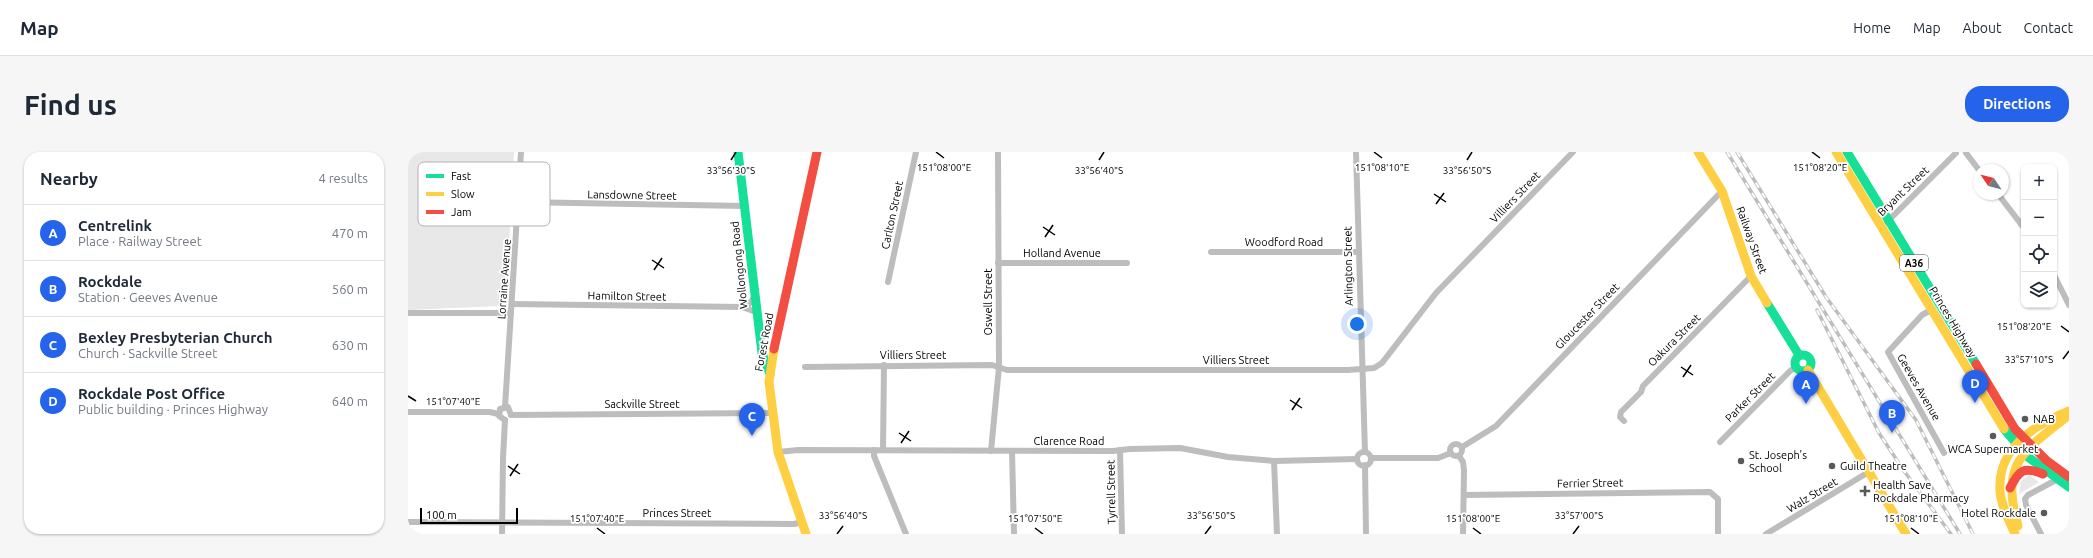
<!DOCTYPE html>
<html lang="en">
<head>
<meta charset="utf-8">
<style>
  body { margin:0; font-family:Ubuntu,sans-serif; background:#f6f6f7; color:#1f2937 }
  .controls { position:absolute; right:12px; top:12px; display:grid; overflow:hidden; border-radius:8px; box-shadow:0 1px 3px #0004 }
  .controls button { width:36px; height:36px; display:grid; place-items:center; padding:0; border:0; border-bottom:1px solid #e0e1e3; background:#fff; color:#1f2937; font:20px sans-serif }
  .compass { position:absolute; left:1565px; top:12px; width:36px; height:36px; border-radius:50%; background:#fff; box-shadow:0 1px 3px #0004; rotate:305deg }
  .scale { position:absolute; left:12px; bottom:10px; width:98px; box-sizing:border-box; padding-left:4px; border:2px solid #000; border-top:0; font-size:11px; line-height:14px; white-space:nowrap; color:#000; -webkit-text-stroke:3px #fff; paint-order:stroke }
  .you { position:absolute; left:949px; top:172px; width:14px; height:14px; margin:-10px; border:3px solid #fff; border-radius:50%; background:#1a73e8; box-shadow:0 0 0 6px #1a73e833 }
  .badge { display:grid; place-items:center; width:26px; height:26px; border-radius:50%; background:#2563eb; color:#fff; font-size:13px; font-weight:700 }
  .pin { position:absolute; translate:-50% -33px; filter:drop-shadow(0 1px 2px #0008) }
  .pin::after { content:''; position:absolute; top:21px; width:14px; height:12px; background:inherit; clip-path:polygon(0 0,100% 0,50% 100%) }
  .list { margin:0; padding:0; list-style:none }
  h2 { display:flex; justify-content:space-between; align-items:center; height:52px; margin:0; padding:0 16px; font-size:17px }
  h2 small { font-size:13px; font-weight:400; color:#747a83 }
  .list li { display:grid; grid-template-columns:26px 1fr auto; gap:12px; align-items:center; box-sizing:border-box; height:56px; padding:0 16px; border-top:1px solid #e0e1e3 }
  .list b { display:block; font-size:15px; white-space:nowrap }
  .list p { margin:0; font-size:13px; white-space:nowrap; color:#747a83 }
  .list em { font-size:13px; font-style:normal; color:#747a83 }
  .icon { flex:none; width:22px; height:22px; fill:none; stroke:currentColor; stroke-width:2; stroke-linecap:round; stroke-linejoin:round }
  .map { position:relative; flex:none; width:1661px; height:382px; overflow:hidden; border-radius:16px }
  header { display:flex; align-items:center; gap:24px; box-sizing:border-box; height:56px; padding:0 20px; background:#fff; border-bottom:1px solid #e0e1e3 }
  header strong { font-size:19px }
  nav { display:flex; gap:22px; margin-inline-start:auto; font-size:14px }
  .intro { display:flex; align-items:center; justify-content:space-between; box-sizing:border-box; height:96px; padding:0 24px }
  h1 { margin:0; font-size:28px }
  .button { padding:10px 18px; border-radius:16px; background:#2563eb; color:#fff; font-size:14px; font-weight:700 }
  main { display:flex; gap:24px; padding:0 24px }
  aside { flex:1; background:#fff; border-radius:16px; box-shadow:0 1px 3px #0004 }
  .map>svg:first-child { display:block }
</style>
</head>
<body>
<header>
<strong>Map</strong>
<nav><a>Home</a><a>Map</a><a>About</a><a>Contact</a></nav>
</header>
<div class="intro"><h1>Find us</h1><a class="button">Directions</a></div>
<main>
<aside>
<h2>Nearby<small>4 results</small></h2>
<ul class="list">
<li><span class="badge">A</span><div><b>Centrelink</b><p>Place · Railway Street</p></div><em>470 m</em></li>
<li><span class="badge">B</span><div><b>Rockdale</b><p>Station · Geeves Avenue</p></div><em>560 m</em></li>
<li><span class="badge">C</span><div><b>Bexley Presbyterian Church</b><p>Church · Sackville Street</p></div><em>630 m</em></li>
<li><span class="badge">D</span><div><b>Rockdale Post Office</b><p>Public building · Princes Highway</p></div><em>640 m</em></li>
</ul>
</aside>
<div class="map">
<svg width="1661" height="382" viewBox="0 0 1661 382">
  <rect width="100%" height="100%" fill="#fff"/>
  <g fill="#e8e8e8">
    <polygon points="0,0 106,0 98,148 92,154 0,158"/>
    <polygon points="1621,323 1631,330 1611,342 1613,329"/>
  </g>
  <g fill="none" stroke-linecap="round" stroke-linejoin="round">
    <g stroke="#bdbdbd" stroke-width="6">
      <polyline points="948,0 957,300"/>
      <polyline points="1558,1 1571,18"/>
      <polyline points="1590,42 1616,76"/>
      <polyline points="110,50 337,54"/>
      <polyline points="1479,70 1548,1"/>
      <polyline points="803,100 949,100"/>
      <polyline points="590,111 719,111"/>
      <polyline points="1646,123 1661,153"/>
      <polyline points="480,130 508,0"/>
      <polyline points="104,152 334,155 341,152 347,144"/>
      <polyline points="334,155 348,160"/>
      <polyline points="1525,157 1514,163 1480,200 1536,301"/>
      <polyline points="0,161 103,161"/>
      <polyline points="397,215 584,213 599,218 940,218 966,216 974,211 1028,141 1165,0"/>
      <polyline points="97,255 113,0"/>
      <polyline points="0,260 82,260 90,262"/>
      <polyline points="103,263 364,261"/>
      <polyline points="97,268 91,264 92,257 100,255 103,263"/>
      <polyline points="1216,269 1212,265 1213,260 1233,240 1235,234 1343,124"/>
      <polyline points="1312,290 1382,219 1388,215"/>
      <circle cx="1048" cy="298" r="6"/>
      <polyline points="1054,295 1088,274 1314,39"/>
      <polyline points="466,298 466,304 498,382"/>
      <polyline points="475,298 476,213"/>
      <polyline points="712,298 714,382"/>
      <polyline points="583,299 591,215 590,0"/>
      <polyline points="604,299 606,382"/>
      <polyline points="370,300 390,298 705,299 722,297 772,296 820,305 866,309 949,307"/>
      <circle cx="956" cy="307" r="7"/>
      <polyline points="1051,304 1055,310 1056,318 1055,382"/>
      <polyline points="963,306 1030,306 1043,301"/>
      <polyline points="866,309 869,382"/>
      <polyline points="957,313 958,382"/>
      <polyline points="1056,343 1302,340 1310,347 1310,382"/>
      <polyline points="0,370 386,372 394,370"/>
      <polyline points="94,382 95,306 97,268"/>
      <polyline points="1358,382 1459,321"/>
      <polyline points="1633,382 1618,353 1617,347 1620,343 1648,328"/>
    </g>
    <g stroke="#16e098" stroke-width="9">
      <polyline points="330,0 354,201 362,222"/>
      <polyline points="1439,0 1568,212"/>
      <polyline points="1359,151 1391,203"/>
      <circle cx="1395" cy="211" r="8"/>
      <polyline points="1596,277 1620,305 1661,335"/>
    </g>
    <g stroke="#ffcf43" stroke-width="9">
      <polyline points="1290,0 1314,39 1343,124 1359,151"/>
      <polyline points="1428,0 1596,277"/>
      <polyline points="366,197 361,230 370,300 398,382"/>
      <polyline points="1400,218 1498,382"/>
      <path d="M1610 374C1592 310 1615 300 1661 263"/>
      <path d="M1607 382C1601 368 1593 354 1592 339 1589 296 1626 273 1661 259"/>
    </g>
    <g stroke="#f24e42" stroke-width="9">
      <polyline points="366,197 409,0"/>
      <polyline points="1568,212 1607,277 1638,308 1661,325"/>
      <path d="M1602 336C1611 318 1616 314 1635 322"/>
    </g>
    <defs>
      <g id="rail">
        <polyline points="1319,0 1552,382"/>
        <polyline points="1329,0 1418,145 1508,268 1565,382"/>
        <polyline points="1409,158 1471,281 1496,319 1543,382"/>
      </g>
    </defs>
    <use href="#rail" stroke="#bdbdbd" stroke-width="3.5"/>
    <use href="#rail" stroke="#fff" stroke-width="2" stroke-dasharray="6" stroke-linecap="butt"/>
  </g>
  <path fill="none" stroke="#000" stroke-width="1.5" d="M528 0 536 6M966 0 974 6M1404 0 1412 6M323 8 328 0M691 8 696 0M1059 8 1064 0M1026 42 1038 50M1028 52 1036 41M635 75 647 83M637 85 645 73M244 108 256 116M246 118 254 106M1653 174 1661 180M1655 207 1661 199M1273 215 1285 223M1275 225 1283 213M0 244 8 249M882 248 894 256M884 258 892 246M491 281 503 289M493 291 501 279M100 314 112 322M102 324 110 312M189 376 197 382M627 376 635 382M1065 376 1073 382M1503 376 1511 382M429 382 435 374M797 382 803 374M1165 382 1171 374"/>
  <g fill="#595959" stroke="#fff" stroke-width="1.5">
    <circle cx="1617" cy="267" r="4"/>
    <circle cx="1585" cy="284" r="4"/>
    <circle cx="1333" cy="309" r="4"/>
    <circle cx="1424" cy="314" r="4"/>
    <path d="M1455 333h4v4h4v4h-4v4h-4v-4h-4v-4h4z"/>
    <circle cx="1636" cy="361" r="4"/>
  </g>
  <g text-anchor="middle" stroke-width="3.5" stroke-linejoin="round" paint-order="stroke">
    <rect fill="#fff" stroke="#4c4c4c" stroke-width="1" x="1492" y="103" width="28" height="16" rx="3"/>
    <g font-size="10" font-weight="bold" fill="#000">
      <text x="1506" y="115">A36</text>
    </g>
    <g font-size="11" fill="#000" stroke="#fff">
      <text transform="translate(1495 39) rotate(-44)" y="4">Bryant Street</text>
      <text transform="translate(224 43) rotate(1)" y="4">Lansdowne Street</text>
      <text transform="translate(1107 45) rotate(-46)" y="4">Villiers Street</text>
      <text transform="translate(484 63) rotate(-78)" y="4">Carlton Street</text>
      <text transform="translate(1344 88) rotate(70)" y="4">Railway Street</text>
      <text x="876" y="94">Woodford Road</text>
      <text x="654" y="105">Holland Avenue</text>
      <text transform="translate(331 113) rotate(-96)" y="4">Wollongong Road</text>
      <text transform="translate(940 114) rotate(-91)" y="4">Arlington Street</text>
      <text transform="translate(96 127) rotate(-86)" y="4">Lorraine Avenue</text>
      <text transform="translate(219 144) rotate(1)" y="4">Hamilton Street</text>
      <text transform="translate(580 150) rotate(-90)" y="4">Oswell Street</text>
      <text transform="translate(1179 164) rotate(-46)" y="4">Gloucester Street</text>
      <text transform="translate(1545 170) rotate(59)" y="4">Princes Highway</text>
      <text transform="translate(1266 188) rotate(-45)" y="4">Oakura Street</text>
      <text transform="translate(356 190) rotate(-79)" y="4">Forest Road</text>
      <text x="505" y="207">Villiers Street</text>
      <text x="828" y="212">Villiers Street</text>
      <text transform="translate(1511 235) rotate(60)" y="4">Geeves Avenue</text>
      <text transform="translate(1342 245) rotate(-45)" y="4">Parker Street</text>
      <text x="234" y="256">Sackville Street</text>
      <text x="661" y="293">Clarence Road</text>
      <text transform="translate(1182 331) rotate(-1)" y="4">Ferrier Street</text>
      <text transform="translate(703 340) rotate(-91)" y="4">Tyrrell Street</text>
      <text transform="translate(1404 343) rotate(-31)" y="4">Walz Street</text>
      <text x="269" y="365">Princes Street</text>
    </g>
    <g font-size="11" fill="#000" stroke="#fff" text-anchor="start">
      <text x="1625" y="271">NAB</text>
      <text x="1585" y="301" text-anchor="middle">WCA Supermarket</text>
      <text x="1341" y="307">St. Joseph's<tspan x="1341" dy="13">School</tspan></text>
      <text x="1432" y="318">Guild Theatre</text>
      <text x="1465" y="337">Health Save<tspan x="1465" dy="13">Rockdale Pharmacy</tspan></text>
      <text x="1628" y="365" text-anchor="end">Hotel Rockdale</text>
    </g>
  </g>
  <rect x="10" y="10" width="132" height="64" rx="6" fill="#fff" stroke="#b2b2b2" stroke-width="1"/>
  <rect x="18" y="22" width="18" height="4" fill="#16e098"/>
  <rect x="18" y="40" width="18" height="4" fill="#ffcf43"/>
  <rect x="18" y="58" width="18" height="4" fill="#f24e42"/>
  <g font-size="11" fill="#000">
    <text x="43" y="28">Fast</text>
    <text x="43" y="46">Slow</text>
    <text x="43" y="64">Jam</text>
  </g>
  <g font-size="10" text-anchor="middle" fill="#000" stroke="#fff" stroke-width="3.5" stroke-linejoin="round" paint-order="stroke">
    <text x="536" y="19">151°08'00"E</text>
    <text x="974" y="19">151°08'10"E</text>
    <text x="1412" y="19">151°08'20"E</text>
    <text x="323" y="22">33°56'30"S</text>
    <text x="691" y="22">33°56'40"S</text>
    <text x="1059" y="22">33°56'50"S</text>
    <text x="1616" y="178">151°08'20"E</text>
    <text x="1621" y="211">33°57'10"S</text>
    <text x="45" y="253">151°07'40"E</text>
    <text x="435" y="367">33°56'40"S</text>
    <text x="803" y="367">33°56'50"S</text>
    <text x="1171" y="367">33°57'00"S</text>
    <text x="189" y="370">151°07'40"E</text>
    <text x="627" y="370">151°07'50"E</text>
    <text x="1065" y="370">151°08'00"E</text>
    <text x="1503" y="370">151°08'10"E</text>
  </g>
</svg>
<div class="controls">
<button>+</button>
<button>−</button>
<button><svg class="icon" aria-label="locate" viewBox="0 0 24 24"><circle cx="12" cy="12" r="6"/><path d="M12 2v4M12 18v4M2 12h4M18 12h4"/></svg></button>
<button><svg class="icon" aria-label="layers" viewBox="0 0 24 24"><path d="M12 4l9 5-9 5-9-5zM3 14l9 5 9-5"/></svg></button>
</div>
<svg class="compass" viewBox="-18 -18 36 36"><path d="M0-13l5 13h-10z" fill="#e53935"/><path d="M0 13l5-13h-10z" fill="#747a83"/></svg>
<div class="scale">100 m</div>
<div class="you"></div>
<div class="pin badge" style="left:1398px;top:252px">A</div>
<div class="pin badge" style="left:1484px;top:281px">B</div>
<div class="pin badge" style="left:344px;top:284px">C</div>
<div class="pin badge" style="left:1567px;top:251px">D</div>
</div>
</main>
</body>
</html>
